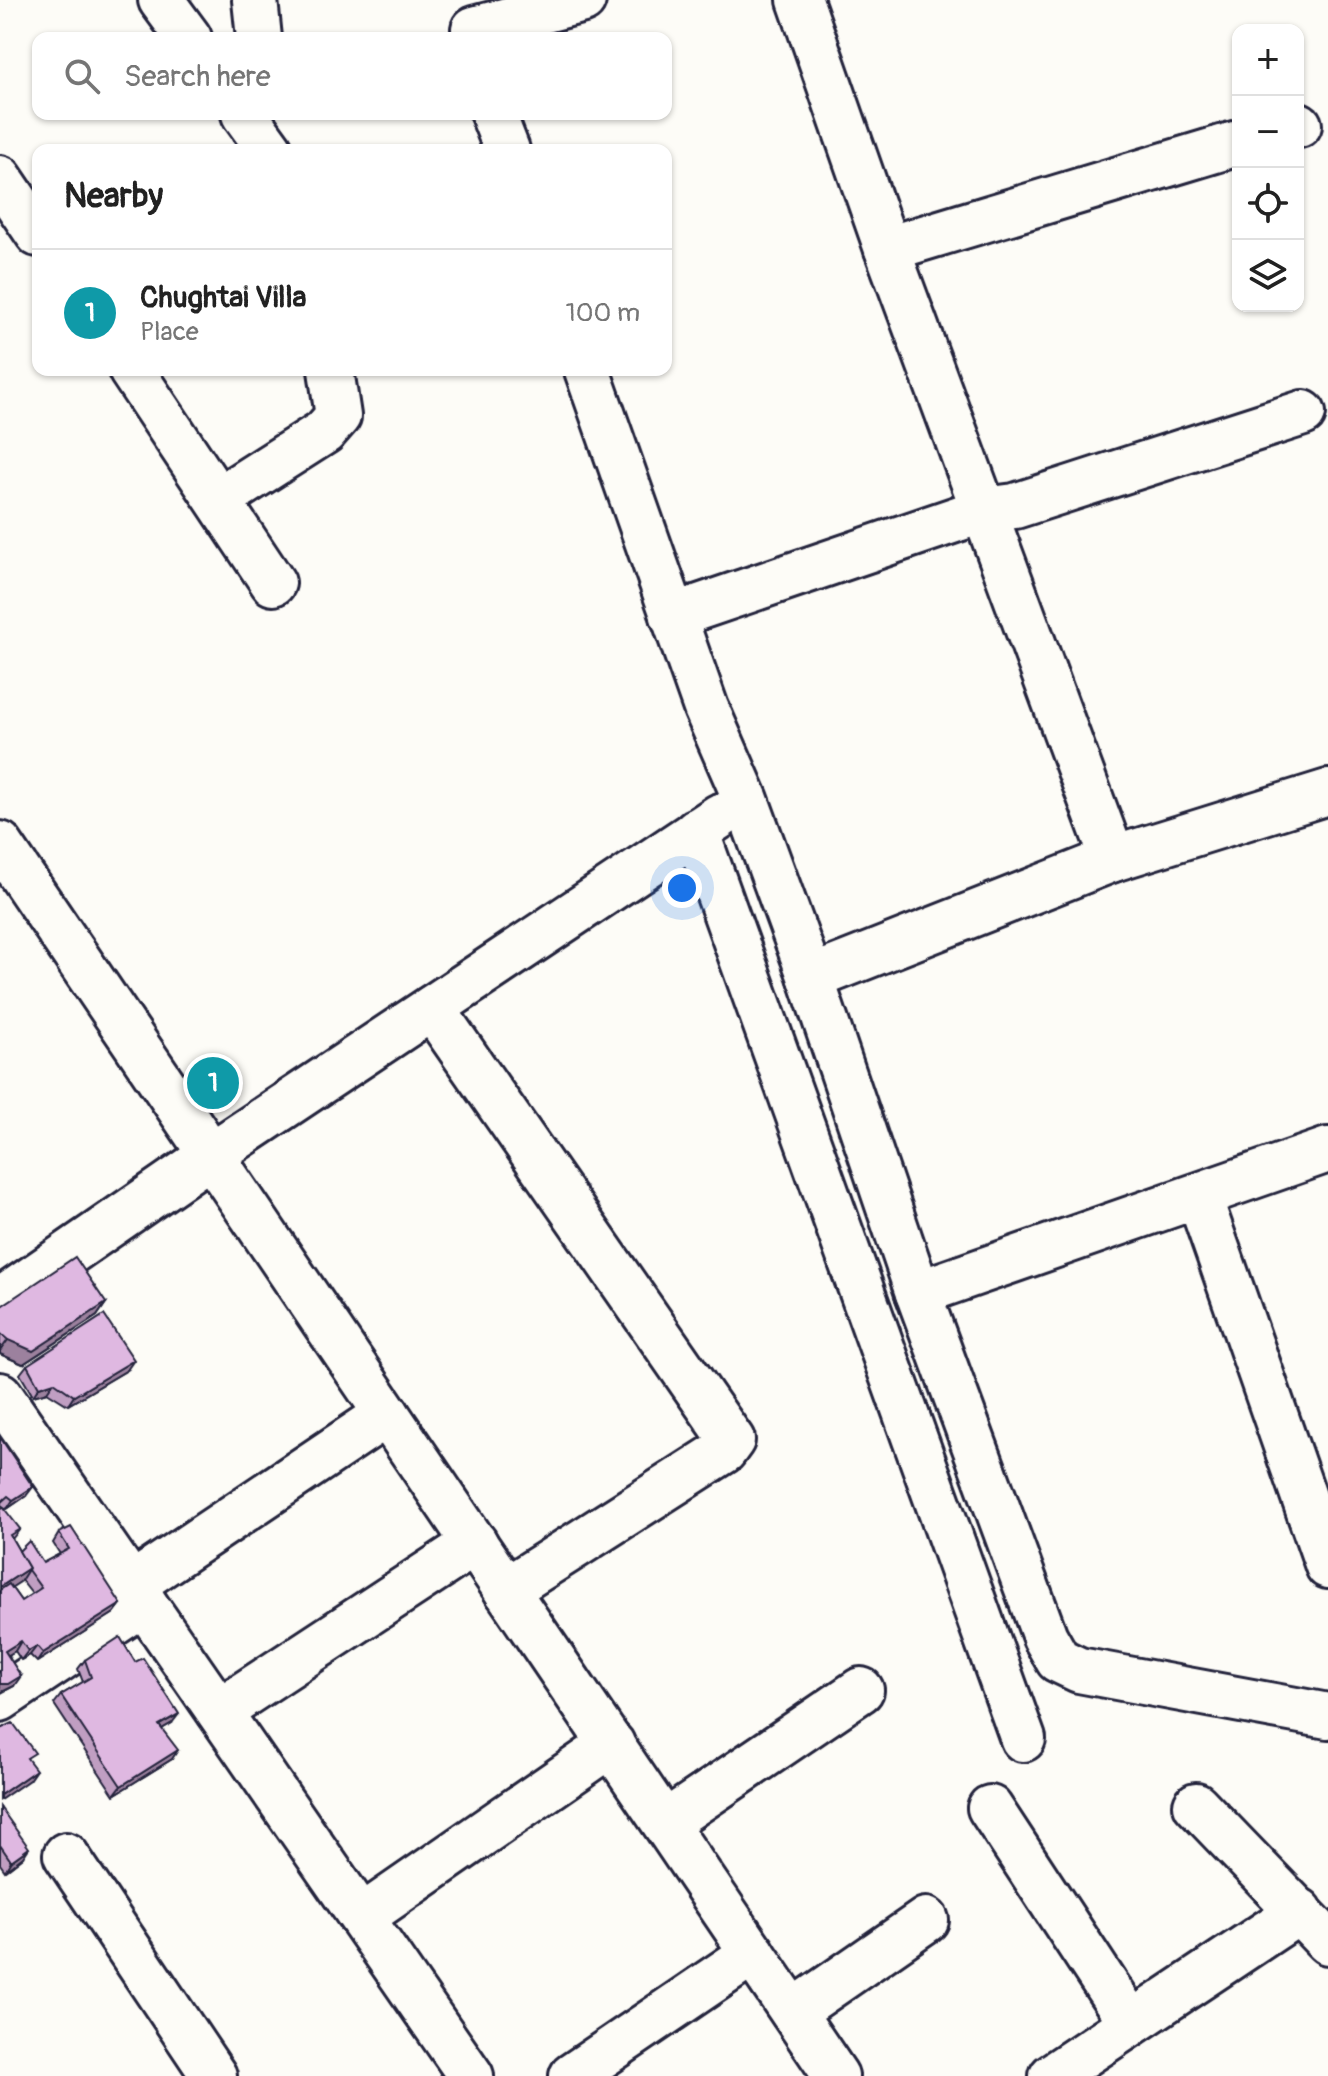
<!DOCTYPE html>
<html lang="en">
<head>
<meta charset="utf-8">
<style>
  body { margin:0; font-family:Pangolin,sans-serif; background:#f6f6f6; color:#222 }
  .controls { position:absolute; right:24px; top:24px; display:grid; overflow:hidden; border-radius:16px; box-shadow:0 2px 6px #0004 }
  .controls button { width:72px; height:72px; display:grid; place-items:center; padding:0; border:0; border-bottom:2px solid #e0e0e0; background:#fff; color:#222; font:40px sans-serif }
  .you { position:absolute; left:682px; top:888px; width:28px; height:28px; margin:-20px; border:6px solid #fff; border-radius:50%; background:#1a73e8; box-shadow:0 0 0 12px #1a73e833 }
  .badge { display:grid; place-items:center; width:52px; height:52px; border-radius:50%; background:#d1495b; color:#fff; font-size:26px; font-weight:700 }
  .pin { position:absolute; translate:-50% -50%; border:4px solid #fff; box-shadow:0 2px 8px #0006 }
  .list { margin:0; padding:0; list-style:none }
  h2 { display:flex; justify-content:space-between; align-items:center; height:104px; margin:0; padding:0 32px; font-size:34px }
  h2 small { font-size:26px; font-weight:400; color:#767676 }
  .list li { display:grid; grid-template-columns:52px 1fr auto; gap:24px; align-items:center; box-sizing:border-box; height:128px; padding:0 32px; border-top:2px solid #e0e0e0 }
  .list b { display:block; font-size:30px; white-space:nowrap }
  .list p { margin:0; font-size:26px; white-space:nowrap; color:#767676 }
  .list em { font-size:26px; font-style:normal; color:#767676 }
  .icon { flex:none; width:44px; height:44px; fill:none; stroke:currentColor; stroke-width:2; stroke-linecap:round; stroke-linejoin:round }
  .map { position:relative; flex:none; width:1328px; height:2076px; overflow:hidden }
  .search { position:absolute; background:#fff; box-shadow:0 2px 6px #0004; left:32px; top:32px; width:640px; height:88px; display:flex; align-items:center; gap:20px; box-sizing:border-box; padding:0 28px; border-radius:16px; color:#767676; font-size:30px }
  .panel { position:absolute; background:#fff; box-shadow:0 2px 6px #0004; left:32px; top:144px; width:640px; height:232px; border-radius:16px }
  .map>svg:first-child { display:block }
</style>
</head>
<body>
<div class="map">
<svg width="1328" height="2076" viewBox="0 0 1328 2076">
  <rect width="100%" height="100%" fill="#fdfcf7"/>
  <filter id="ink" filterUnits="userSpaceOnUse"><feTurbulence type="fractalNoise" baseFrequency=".0125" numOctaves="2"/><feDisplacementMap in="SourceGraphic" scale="16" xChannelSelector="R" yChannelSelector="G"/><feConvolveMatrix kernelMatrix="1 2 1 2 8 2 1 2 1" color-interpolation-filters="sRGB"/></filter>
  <g filter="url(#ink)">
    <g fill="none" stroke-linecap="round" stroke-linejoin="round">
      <defs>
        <g id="minor">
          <polyline points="161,0 189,38"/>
          <polyline points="255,0 259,38"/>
          <polyline points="800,0 887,249 1113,859"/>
          <polyline points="474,29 583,0"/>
          <polyline points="244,114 270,150"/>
          <polyline points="493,114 507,150"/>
          <polyline points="1298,125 1299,125"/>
          <polyline points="0,178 38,234"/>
          <polyline points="887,249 1238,143"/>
          <polyline points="131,370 273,583"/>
          <polyline points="587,370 706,708 746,800 811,978 918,1293 1045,1637 1058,1660 1079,1670 1328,1716"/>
          <polyline points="219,499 324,432 338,416 331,370"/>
          <polyline points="673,616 984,510 1015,506 1303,413"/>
          <polyline points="696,831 1023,1739"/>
          <polyline points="0,844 836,2076"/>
          <polyline points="811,978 1113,859 1328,792"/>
          <polyline points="432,1008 732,1440 724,1451 506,1590"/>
          <polyline points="1199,1197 1328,1566"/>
          <polyline points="918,1293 1328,1150"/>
          <polyline points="0,1301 211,1155 720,816"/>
          <polyline points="0,1395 471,2076"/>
          <polyline points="132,1585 387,1414"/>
          <polyline points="0,1699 144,1603"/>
          <polyline points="219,1711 475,1543"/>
          <polyline points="1196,1805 1328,1942"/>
          <polyline points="990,1808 1131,2023"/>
          <polyline points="665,1823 861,1690"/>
          <polyline points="66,1855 214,2076"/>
          <polyline points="362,1917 612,1744"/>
          <polyline points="793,2012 926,1920"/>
          <polyline points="572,2076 753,1953"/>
          <polyline points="1052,2076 1300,1911"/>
        </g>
      </defs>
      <use href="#minor" stroke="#22223b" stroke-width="50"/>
      <use href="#minor" stroke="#fdfcf7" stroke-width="44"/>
    </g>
    <g fill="#c09ec2" stroke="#22223b" stroke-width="2" fill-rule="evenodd">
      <polygon points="106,1303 97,1316 23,1364 0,1354 0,1307"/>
      <polygon points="27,1365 127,1370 68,1405 47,1392 33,1396 20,1374"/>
      <polygon points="0,1437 26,1496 7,1509 1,1505"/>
      <path d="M0 1509 20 1529 12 1539 19 1551 43 1563 60 1554 53 1543 59 1533 121 1604 114 1613 37 1662 30 1655 21 1660 15 1651 7 1655 14 1686 1 1693ZM21 1580 32 1594 21 1601 11 1587Z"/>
      <polygon points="85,1660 172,1723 162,1729 172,1759 114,1795 54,1704 61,1695 83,1682 78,1669"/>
      <polygon points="0,1807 23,1857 5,1871 0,1864"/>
    </g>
    <g fill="#9c819e" stroke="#22223b" stroke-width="2">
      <polygon points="106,1303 97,1316 23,1364 0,1354 0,1351 8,1340"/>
      <polygon points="134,1360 127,1370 68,1405 74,1396"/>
      <polygon points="54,1382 47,1392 33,1396 39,1387"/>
      <polygon points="33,1487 26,1496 7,1509 13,1500"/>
      <polygon points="29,1568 20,1582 0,1595 0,1587"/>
      <polygon points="121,1604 114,1613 37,1662 43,1653"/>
      <polygon points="21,1641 15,1651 0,1660 5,1651"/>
      <polygon points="37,1646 30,1655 21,1660 28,1651"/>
      <polygon points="21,1676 14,1686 0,1693 0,1684"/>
      <polygon points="179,1714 172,1723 153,1734 159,1725"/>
      <polygon points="178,1750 172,1759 114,1795 121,1786"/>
      <polygon points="36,1770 29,1780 0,1800 0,1795"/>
      <polygon points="29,1848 23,1857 5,1871 11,1861"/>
    </g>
    <g fill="#dfb8e1" stroke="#22223b" stroke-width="2">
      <polygon points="75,1257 106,1303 33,1351 8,1340 0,1333 0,1307"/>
      <polygon points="104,1315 134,1360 74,1396 54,1382 39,1387 27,1365"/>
      <polygon points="0,1437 33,1487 13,1500 8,1496 0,1503"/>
      <polygon points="3,1507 20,1529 10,1535 29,1568 0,1587 0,1509"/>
      <polygon points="71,1527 121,1604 43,1653 37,1646 28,1651 21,1641 5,1651 21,1676 8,1684 0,1684 0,1590 9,1584 21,1601 41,1588 28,1570 29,1568 19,1551 29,1541 43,1563 69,1549 59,1533"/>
      <polygon points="120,1637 135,1662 143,1658 179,1714 159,1725 178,1750 121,1786 61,1695 91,1677 85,1660"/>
      <polygon points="13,1723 35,1753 27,1758 36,1770 0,1795 0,1729"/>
      <polygon points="0,1807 29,1848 11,1861 0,1845"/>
    </g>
  </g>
</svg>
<div class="controls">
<button>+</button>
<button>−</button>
<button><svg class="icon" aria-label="locate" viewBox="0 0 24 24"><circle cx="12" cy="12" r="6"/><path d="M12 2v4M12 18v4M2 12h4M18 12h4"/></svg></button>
<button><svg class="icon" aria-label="layers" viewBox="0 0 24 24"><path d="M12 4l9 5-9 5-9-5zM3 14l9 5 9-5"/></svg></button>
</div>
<div class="you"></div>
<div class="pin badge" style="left:213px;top:1083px;background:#0f9aa8">1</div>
<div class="search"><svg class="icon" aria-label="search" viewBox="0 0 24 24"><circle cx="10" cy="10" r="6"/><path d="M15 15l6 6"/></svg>Search here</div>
<section class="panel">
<h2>Nearby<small></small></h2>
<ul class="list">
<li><span class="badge" style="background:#0f9aa8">1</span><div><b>Chughtai Villa</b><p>Place</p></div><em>100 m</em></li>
</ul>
</section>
</div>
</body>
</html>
